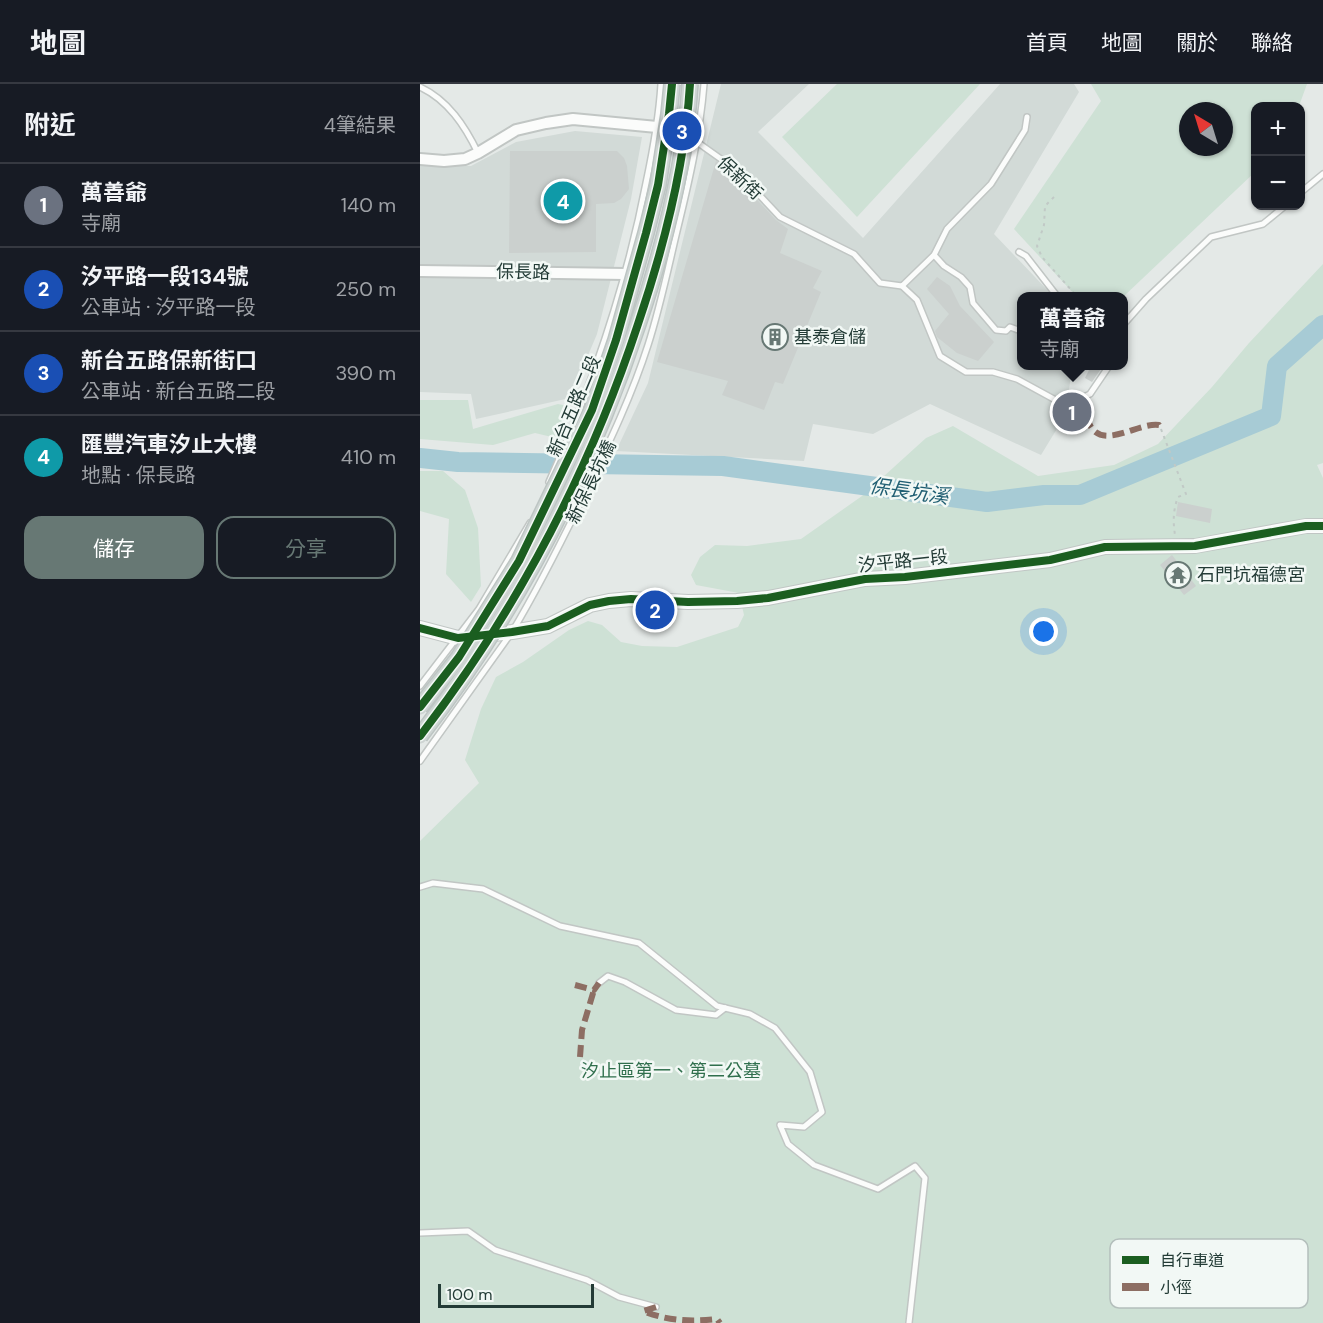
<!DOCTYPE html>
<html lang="zh-TW">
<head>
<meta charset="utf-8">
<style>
  body { margin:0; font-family:"DM Sans","Noto Sans TC",sans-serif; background:#20242c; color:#f1f3f6 }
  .controls { position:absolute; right:18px; top:18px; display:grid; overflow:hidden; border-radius:12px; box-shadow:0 2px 4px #0004 }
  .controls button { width:54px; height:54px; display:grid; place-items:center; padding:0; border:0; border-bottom:2px solid #363941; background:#171b24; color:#f1f3f6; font:30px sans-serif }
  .compass { position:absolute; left:759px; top:18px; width:54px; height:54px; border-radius:50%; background:#171b24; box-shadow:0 2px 4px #0004; rotate:322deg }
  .scale { position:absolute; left:18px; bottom:15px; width:156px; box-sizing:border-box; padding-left:6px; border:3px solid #233b36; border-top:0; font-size:16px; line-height:21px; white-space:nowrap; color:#233b36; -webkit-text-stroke:4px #f2f8f5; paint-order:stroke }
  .you { position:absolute; left:624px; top:548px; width:21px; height:21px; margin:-15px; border:4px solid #fff; border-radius:50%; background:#1a73e8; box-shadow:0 0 0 9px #1a73e833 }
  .badge { display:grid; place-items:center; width:39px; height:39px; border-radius:50%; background:#677874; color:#fff; font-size:20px; font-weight:700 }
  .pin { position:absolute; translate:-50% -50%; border:3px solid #fff; box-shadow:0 2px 6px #0006 }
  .popup { position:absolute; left:597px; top:208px; width:111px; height:78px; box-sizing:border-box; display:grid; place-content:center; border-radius:12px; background:#171b24; filter:drop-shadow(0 2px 4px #0005); font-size:20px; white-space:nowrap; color:#9ea1a6 }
  .popup b { font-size:22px; color:#f1f3f6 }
  .popup::after { content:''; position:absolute; left:50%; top:100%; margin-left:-12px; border:12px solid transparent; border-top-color:#171b24 }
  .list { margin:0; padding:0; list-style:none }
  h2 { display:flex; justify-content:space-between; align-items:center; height:78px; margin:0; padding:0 24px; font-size:26px }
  h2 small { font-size:20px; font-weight:400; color:#9ea1a6 }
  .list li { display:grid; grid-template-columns:39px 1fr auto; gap:18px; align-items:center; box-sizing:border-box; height:84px; padding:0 24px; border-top:2px solid #363941 }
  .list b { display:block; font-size:22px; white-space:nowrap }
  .list p { margin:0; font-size:20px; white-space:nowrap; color:#9ea1a6 }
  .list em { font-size:20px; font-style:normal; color:#9ea1a6 }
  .actions { display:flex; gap:12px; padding:18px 24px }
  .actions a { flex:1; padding:14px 0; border:2px solid #677874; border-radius:18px; text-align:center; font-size:21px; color:#677874 }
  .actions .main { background:#677874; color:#fff }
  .map { position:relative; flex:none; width:903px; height:1239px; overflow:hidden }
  header { display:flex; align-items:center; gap:36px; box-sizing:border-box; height:84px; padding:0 30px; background:#171b24; border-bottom:2px solid #363941 }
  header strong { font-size:28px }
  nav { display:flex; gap:33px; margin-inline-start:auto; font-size:21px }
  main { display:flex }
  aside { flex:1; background:#171b24 }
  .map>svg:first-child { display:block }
</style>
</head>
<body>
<header>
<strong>地圖</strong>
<nav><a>首頁</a><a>地圖</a><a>關於</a><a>聯絡</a></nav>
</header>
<main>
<aside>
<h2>附近<small>4筆結果</small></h2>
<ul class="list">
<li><span class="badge" style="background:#6b7280">1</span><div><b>萬善爺</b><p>寺廟</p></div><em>140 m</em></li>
<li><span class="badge" style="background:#1a4fb4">2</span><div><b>汐平路一段134號</b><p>公車站 · 汐平路一段</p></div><em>250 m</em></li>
<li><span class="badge" style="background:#1a4fb4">3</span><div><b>新台五路保新街口</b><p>公車站 · 新台五路二段</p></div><em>390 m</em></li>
<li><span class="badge" style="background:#0f9aa8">4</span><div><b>匯豐汽車汐止大樓</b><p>地點 · 保長路</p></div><em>410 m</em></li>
</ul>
<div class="actions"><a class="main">儲存</a><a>分享</a></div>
</aside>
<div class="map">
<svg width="903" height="1239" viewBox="0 0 903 1239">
  <rect width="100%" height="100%" fill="#e4e9e7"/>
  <g fill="#d2dad7">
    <polygon points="301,0 389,0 338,48 443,154 580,0 654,0 659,8 574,150 633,212 601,212 601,282 652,282 646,330 621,371 510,320 453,350 393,340 384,377 196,367 228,299"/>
    <polygon points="155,47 222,53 211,115 177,250 150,314 56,335 51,310 0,308 0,80 51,82 96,58"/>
  </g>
  <g fill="#cee1d5" fill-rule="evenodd">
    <polygon points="417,0 560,0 437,133 362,53"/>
    <path d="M671 0H887L879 22H836L835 88 703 213 656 212 594 145 681 17ZM768 27H804V63H768Z"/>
    <polygon points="903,180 903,379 897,381 903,394 903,1239 0,1239 0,757 59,699 45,676 61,625 76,593 103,578 149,546 168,537 182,541 201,558 222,562 257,563 318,543 324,531 319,509 276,501 271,491 280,473 295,461 327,462 381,455 442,412 506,354 533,342 618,392 694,381 738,360 792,303 829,259"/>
    <polygon points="0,316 48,316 53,345 138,320 148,322 136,354 115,349 73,361 0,355"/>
    <polygon points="0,387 23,387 45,406 58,444 61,502 51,518 26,490 29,435 0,427"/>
  </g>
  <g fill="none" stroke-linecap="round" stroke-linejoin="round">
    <polyline stroke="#a7cbd5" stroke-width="20" points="0,374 38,378 303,382 567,418 624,411 660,411 851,332 857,282 903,241"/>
  </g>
  <g fill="#cbd0ce">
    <polygon points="90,67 197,67 204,74 207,82 209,105 201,115 194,119 176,120 176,168 89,169"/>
    <polygon points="296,77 312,89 356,136 368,145 360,169 402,187 393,204 401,208 363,300 355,298 344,326 302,311 308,297 237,278"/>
    <polygon points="517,193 530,202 540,222 574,258 558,277 537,269 517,253 515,247 529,230 507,205"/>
    <polygon points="671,282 683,282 672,298 665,294"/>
    <polygon points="758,418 792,425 790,439 756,432"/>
    <polygon points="752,471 776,502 764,511 740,481"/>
  </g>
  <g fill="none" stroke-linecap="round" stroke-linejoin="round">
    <defs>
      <g id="lane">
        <path d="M0 3C28 16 45 42 58 69"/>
        <polyline points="247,47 277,58 315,85 360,133 434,170 460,199 482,202 514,171 527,145 571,100 605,46 607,33"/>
        <polyline points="880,109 903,90"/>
        <polyline points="599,168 606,172 637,212"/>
        <polyline points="514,171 524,182 541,193 550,203 553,219 576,246 586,247 590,243 601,247"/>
        <polyline points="482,202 497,216 520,272 546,288 573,288 597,295 641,319 649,320 670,310 689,282"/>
        <polyline points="703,241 726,215 791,153 843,140 865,122"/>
        <path d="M129 398C172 302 206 203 226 99 233 66 239 34 241 0"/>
        <polyline points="0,602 59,525 110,439"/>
        <path d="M0 677 92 548C120 501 144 453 168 403 190 357 212 311 228 261 240 224 248 185 257 147 269 98 280 50 284 0"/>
        <polyline points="0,803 13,799 63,805 140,842 219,859 297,922 330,930 355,944 390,988 402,1028 384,1043 360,1041 368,1060 394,1081 458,1105 495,1082 505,1094 489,1239"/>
        <polyline points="179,899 188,892 205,898 256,926 296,931 305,924"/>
        <polyline points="0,1149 48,1147 75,1166 167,1196 199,1213 236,1223"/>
      </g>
      <g id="street">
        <polyline points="0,75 24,77 45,75 58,69 96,46 126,39 153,35 237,43"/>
        <polyline points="0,187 205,190"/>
      </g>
      <polyline id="secondary" points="0,544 38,554 92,548 128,542 170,521 189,517 211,515 268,518 317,517 348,514 445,495 485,493 630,476 685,463 775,462 886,442 903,442"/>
    </defs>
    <use href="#lane" stroke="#c1c6c4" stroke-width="8"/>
    <use href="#street" stroke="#c1c6c4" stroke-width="14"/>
    <use href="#secondary" stroke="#c0c6c4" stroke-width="16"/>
    <g stroke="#c1c9c6" stroke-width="2" stroke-dasharray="3 4.5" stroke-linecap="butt">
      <polyline points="634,113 625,122 624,141 617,162 622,173 653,208 655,212"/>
      <path d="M741 345 766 410 758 413C753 426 753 438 755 451"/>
    </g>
    <use href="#lane" stroke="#fbfcfb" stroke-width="5"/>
    <use href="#street" stroke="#fbfcfb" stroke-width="10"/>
    <use href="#secondary" stroke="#fbfcfb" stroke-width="14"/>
    <defs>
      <g id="primary-bridge">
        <polyline points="0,623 39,573 99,477 172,326 196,256 226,149 238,101 249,30 252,0"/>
        <path d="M0 652C96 528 169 389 218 240 244 163 265 81 270 0"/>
      </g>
    </defs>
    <use href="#primary-bridge" stroke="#bdc5c3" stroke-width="18" stroke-linecap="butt"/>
    <use href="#primary-bridge" stroke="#ced5d3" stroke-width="15"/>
    <g stroke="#8d6e63" stroke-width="6" stroke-dasharray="12 6" stroke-linecap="butt">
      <path d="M659 316C663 324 666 335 671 343 685 365 719 338 739 341L741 345"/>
      <polyline points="155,901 174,906 179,899"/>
      <polyline points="160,973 162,946 174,906"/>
      <path d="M236 1223 223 1227C248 1237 271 1238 297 1235L300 1239"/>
    </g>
    <defs>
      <g id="cycleway">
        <polyline points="0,544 38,554 92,548 128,542 170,521 189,517 211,515 268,518 317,517 348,514 445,495 485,493 630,476 685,463 775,462 886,442 903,442"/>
        <polyline points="0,623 39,573 99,477 172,326 196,256 226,149 238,101 249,30 252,0"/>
        <path d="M0 652C96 528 169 389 218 240 244 163 265 81 270 0"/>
      </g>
    </defs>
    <use href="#cycleway" stroke="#f2f8f5" stroke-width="11"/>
    <use href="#cycleway" stroke="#1b5e20" stroke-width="8"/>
  </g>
  <defs>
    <symbol id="building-ring" viewBox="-11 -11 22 22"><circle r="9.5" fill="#f2f8f5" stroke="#677874" stroke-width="1.5"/><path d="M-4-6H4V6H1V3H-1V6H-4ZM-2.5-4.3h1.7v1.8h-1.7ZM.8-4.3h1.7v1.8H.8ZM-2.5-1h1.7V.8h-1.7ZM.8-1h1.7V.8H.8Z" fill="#677874"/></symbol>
    <symbol id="temple-ring" viewBox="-11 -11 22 22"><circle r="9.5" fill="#f2f8f5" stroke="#677874" stroke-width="1.5"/><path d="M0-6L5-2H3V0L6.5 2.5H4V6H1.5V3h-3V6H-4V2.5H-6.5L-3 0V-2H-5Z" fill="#677874"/></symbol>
  </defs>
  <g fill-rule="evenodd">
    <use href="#building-ring" x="340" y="238" width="30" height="30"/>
    <use href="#temple-ring" x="743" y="476" width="30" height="30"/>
  </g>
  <g text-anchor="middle" stroke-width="5" stroke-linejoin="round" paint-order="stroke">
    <g font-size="18" fill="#233b36" stroke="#f2f8f5">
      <text transform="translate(320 94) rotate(43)" y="6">保新街</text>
      <text transform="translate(103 188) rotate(1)" y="6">保長路</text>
      <text transform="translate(154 322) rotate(-67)" y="6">新台五路二段</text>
      <text transform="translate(171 398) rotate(-64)" y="6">新保長坑橋</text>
      <text transform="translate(483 477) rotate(-6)" y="6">汐平路一段</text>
    </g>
    <g font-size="18" fill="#233b36" stroke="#f2f8f5" text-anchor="start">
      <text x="374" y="259">基泰倉儲</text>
      <text x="777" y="497">石門坑福德宮</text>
    </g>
    <g font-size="18" fill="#306f4d" stroke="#f2f8f5">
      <text x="251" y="993">汐止區第一、第二公墓</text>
    </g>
    <g font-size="20" font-style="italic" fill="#215f73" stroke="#f2f8f5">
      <text transform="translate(489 407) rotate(8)" y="7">保長坑溪</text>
    </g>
  </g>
  <rect x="690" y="1155" width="198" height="69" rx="9" fill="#f2f8f5" stroke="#b4bfbc" stroke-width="1.5"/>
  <rect x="702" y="1172" width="27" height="8" fill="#1b5e20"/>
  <rect x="702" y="1199" width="27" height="8" fill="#8d6e63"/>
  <g font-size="16" fill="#233b36">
    <text x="740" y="1182">自行車道</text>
    <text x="740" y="1209">小徑</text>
  </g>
</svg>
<div class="controls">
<button>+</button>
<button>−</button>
</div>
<svg class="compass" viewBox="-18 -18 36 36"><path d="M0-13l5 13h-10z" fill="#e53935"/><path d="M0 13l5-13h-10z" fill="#9ea1a6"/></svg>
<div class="scale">100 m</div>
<div class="you"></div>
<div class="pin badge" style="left:652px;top:328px;background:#6b7280">1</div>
<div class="popup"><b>萬善爺</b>寺廟</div>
<div class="pin badge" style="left:235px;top:526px;background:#1a4fb4">2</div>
<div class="pin badge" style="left:262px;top:47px;background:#1a4fb4">3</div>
<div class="pin badge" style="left:143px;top:117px;background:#0f9aa8">4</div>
</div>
</main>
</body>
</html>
